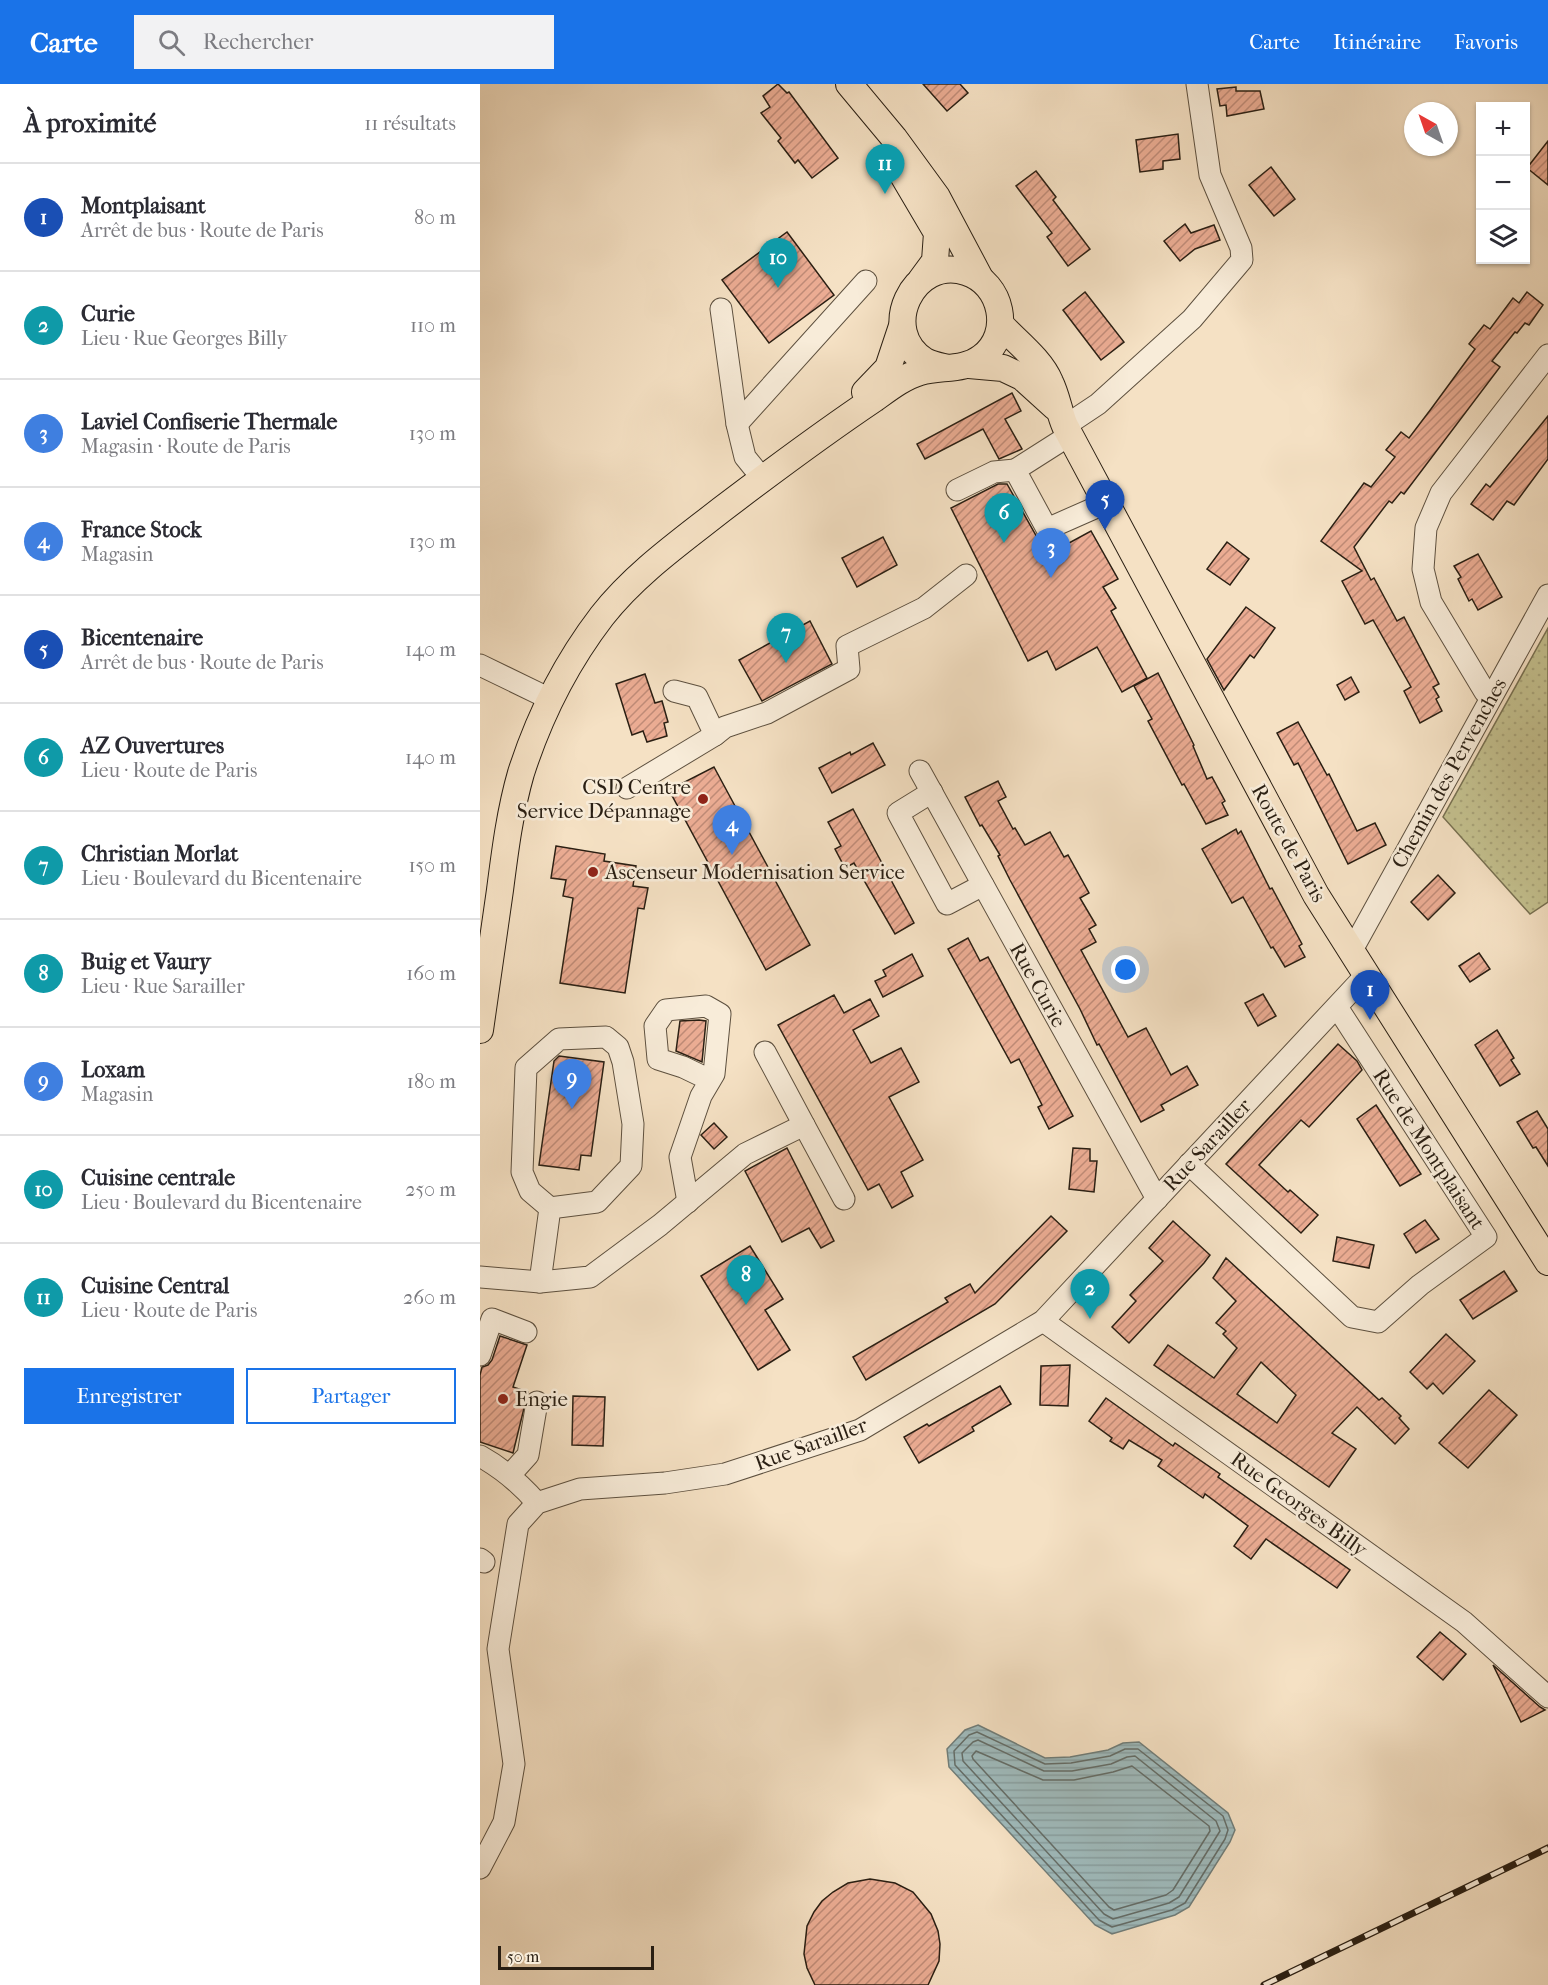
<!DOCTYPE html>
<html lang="fr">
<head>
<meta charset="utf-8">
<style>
  body { margin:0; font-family:"IM FELL French Canon",serif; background:#f2f2f3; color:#2b2b33 }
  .controls { position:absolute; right:18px; top:18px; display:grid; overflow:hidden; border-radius:0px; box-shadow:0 2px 4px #0004 }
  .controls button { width:54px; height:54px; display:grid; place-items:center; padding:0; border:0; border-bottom:2px solid #e1e1e2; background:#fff; color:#2b2b33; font:30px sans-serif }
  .compass { position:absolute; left:924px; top:18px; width:54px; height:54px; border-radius:50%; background:#fff; box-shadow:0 2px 4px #0004; rotate:320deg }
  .scale { position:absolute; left:18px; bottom:15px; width:156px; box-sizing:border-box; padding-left:6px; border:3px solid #2a1f13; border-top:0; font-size:16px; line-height:21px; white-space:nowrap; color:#2a1f13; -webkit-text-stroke:4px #f8ecd9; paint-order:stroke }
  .you { position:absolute; left:646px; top:886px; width:21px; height:21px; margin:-15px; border:4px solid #fff; border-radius:50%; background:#1a73e8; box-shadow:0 0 0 9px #1a73e833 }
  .badge { display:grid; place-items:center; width:39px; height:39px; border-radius:50%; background:#1a73e8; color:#fff; font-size:20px; font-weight:700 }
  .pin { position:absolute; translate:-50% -50px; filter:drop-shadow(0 2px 3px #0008) }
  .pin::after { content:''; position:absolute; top:32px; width:21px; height:18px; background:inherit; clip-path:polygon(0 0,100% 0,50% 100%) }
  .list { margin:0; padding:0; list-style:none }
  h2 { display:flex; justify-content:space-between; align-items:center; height:78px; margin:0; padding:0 24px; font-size:26px }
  h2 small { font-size:20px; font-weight:400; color:#7c7c81 }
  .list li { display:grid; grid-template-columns:39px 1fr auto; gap:18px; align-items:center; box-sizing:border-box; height:108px; padding:0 24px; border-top:2px solid #e1e1e2 }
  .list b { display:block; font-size:22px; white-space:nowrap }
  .list p { margin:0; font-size:20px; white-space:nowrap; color:#7c7c81 }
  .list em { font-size:20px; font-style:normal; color:#7c7c81 }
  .actions { display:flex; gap:12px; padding:18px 24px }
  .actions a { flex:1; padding:14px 0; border:2px solid #1a73e8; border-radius:0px; text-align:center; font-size:21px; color:#1a73e8 }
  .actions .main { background:#1a73e8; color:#fff }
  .icon { flex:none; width:33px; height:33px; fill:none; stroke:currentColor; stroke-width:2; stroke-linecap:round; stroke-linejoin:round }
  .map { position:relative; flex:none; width:1068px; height:1901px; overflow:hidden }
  header { display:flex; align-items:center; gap:36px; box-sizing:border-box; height:84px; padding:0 30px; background:#1a73e8; color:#fff }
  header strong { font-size:28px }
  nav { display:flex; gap:33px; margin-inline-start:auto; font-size:21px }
  .search { width:420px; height:54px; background:#f2f2f3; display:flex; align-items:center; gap:15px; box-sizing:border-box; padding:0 21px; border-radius:0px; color:#7c7c81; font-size:22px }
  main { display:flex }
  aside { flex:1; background:#fff }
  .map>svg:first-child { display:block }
</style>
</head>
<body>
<header>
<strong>Carte</strong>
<div class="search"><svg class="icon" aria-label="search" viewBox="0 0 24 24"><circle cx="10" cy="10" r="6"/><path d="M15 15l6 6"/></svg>Rechercher</div>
<nav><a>Carte</a><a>Itinéraire</a><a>Favoris</a></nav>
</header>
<main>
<aside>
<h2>À proximité<small>11 résultats</small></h2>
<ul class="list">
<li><span class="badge" style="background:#1a4fb4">1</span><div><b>Montplaisant</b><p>Arrêt de bus · Route de Paris</p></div><em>80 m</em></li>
<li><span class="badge" style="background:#0f9aa8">2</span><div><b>Curie</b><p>Lieu · Rue Georges Billy</p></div><em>110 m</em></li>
<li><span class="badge" style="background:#3f7fe0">3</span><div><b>Laviel Confiserie Thermale</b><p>Magasin · Route de Paris</p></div><em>130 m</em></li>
<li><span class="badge" style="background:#3f7fe0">4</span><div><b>France Stock</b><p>Magasin</p></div><em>130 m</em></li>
<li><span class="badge" style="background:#1a4fb4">5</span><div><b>Bicentenaire</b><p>Arrêt de bus · Route de Paris</p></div><em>140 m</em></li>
<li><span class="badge" style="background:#0f9aa8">6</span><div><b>AZ Ouvertures</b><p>Lieu · Route de Paris</p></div><em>140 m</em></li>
<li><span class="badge" style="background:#0f9aa8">7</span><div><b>Christian Morlat</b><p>Lieu · Boulevard du Bicentenaire</p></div><em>150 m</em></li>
<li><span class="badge" style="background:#0f9aa8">8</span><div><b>Buig et Vaury</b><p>Lieu · Rue Sarailler</p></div><em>160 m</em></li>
<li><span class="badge" style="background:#3f7fe0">9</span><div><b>Loxam</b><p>Magasin</p></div><em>180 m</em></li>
<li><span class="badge" style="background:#0f9aa8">10</span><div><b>Cuisine centrale</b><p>Lieu · Boulevard du Bicentenaire</p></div><em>250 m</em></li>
<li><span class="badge" style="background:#0f9aa8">11</span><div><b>Cuisine Central</b><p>Lieu · Route de Paris</p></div><em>260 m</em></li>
</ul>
<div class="actions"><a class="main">Enregistrer</a><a>Partager</a></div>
</aside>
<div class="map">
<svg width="1068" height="1901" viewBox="0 0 1068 1901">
  <defs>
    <pattern id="grass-dots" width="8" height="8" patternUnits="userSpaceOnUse" patternTransform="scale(1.5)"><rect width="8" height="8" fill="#c4c18f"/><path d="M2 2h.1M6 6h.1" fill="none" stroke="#a9a57a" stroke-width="1.8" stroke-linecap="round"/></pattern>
    <pattern id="water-rules" width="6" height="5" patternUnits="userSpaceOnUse" patternTransform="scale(1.5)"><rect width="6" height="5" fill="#9fbbbd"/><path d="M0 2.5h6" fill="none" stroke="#89a0a2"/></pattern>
    <pattern id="building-hatch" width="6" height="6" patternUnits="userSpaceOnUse" patternTransform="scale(1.5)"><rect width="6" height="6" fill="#ebac93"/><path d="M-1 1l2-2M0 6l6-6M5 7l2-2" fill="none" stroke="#bf8b77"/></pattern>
  </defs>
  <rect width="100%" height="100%" fill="#f5e1c4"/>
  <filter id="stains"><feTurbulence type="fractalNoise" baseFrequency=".00333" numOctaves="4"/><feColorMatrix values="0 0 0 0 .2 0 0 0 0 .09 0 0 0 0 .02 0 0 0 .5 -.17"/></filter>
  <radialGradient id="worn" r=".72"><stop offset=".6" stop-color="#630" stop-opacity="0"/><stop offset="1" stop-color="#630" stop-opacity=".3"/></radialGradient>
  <polygon fill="url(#grass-dots)" stroke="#777051" stroke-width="1.5" points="1068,544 1068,818 1050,830 963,733"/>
  <polygon fill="url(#water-rules)" stroke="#707d79" stroke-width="1.5" points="498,1641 565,1674 590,1673 628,1666 643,1659 659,1658 748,1729 755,1746 750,1758 709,1823 695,1831 632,1850 615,1841 469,1683 467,1665 485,1646"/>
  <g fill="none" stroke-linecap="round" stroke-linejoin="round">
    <g stroke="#646d68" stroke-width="1.5">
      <polygon points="497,1648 565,1680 591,1679 630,1672 645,1665 658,1665 743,1732 748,1746 745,1755 705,1819 692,1826 632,1843 619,1836 475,1681 474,1667 489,1651"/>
      <polygon points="498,1656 564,1687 592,1687 631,1680 647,1673 655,1672 736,1737 740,1747 699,1813 689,1819 633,1835 624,1830 483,1677 482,1669 493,1658"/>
      <polygon points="496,1667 563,1696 594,1696 633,1688 652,1682 729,1742 730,1747 693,1806 686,1811 634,1826 629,1823 493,1675 492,1672"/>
    </g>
  </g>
  <g fill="url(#building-hatch)" stroke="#2a1f13" stroke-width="1.5" fill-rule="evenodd">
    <polygon points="298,0 307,9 309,8 358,74 332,94 318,76 315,79 298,57 301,54 281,29 290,23 283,12"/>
    <polygon points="443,0 480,0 488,9 467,27"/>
    <polygon points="756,3 756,7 780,7 784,25 747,32 746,21 740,22 737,5"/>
    <polygon points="698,50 700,75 683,77 683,85 660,88 656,56"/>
    <polygon points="1068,57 1068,101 1047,84"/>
    <polygon points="791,83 815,115 794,132 769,101"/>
    <polygon points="556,87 576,113 573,116 610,165 588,182 567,153 572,149 536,102"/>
    <polygon points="705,140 711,149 734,141 740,156 715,165 700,177 684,157"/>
    <polygon points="307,148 354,211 289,259 242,196"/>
    <polygon points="605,208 644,258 621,276 583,226"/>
    <polygon points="1047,208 1063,221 1049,241 1045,239 1037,249 1035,248 1012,277 1020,283 924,410 921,408 912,419 909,417 874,463 891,496 894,494 917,537 924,533 959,600 953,603 959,613 956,615 962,627 940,639 924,607 931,603 893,536 885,540 862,497 882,487 841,457 884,399 891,403 915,373 906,366 921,348 929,354 951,325 995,265 989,260 1004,241 1010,245 1033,214 1039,219"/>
    <polygon points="532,309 541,327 525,335 542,365 519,375 503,345 445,375 437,360"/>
    <polygon points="1068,332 1068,375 1034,421 1027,417 1013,436 991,420 1006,400 1010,403"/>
    <polygon points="518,400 527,400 567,471 611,447 638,495 623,503 636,524 631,527 667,594 642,608 617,563 576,586 567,567 548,577 471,424"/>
    <polygon points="403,453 417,481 377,503 362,474"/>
    <polygon points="747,458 769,475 750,501 727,485"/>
    <polygon points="998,470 1022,513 998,526 992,515 989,517 978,495 981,493 974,482"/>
    <polygon points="766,523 795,544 774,574 770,571 744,606 727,575"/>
    <polygon points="330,537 352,580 282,617 259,576"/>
    <polygon points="678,589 714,661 713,662 727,695 732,693 745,717 742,719 748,731 726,740 704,700 702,701 668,637 672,635 654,602"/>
    <polygon points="165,590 175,619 182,617 188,638 184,639 187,652 167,658 163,647 152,651 136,600"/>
    <polygon points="871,593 879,608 865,616 857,601"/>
    <polygon points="818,638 847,691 849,690 877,747 895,739 906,761 868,780 818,679 814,681 797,649"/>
    <polygon points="393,659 405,681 352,709 339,684 370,668 371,671"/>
    <polygon points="234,683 330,861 286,886 189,706"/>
    <polygon points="518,697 526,713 518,717 533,745 535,744 545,761 570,748 584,773 588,771 609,809 600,814 616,841 609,845 616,858 601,866 648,953 666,944 691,991 707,982 718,1001 681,1021 684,1026 661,1038 619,960 617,961 600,925 530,796 518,772 520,771 502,741 500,742 485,713"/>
    <polygon points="373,725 434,839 415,850 374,779 365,784 355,765 361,762 348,738"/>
    <polygon points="756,745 758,750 761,747 790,805 792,804 822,860 819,862 825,873 805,883 793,863 791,864 763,813 752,819 722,765"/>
    <polygon points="76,762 125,770 124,777 156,782 153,802 168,804 164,825 158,824 145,909 80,899 93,814 83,812 86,796 71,794"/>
    <polygon points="958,791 975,809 948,836 931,818"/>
    <polygon points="488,854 500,877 508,873 593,1032 569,1045 558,1023 562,1021 539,975 531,979 468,865"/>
    <polygon points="999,869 1010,885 990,898 979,882"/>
    <polygon points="432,870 443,892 403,913 395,897 406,892 403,886"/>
    <polygon points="783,910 796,932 778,942 765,919"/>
    <polygon points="354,911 364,929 390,915 399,932 373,946 391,979 421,964 439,998 409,1013 443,1076 421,1088 433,1112 412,1124 399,1100 388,1106 298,941"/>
    <polygon points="219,936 226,937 222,978 196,967 200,937"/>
    <polygon points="1017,946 1034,974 1031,976 1040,990 1020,1002 995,961"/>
    <polygon points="858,960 877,977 882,986 829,1043 821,1036 779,1081 808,1108 810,1106 838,1131 821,1149 746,1080"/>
    <polygon points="79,972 124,978 111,1072 101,1071 99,1086 59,1081 74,977"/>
    <polygon points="896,1021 941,1090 920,1102 877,1035"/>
    <polygon points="1057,1027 1068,1045 1068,1082 1056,1063 1053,1064 1037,1038"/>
    <polygon points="234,1039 247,1053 234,1065 221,1051"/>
    <polygon points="307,1064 354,1157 341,1164 329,1144 302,1158 265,1087"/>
    <polygon points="593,1064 610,1065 610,1077 617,1077 614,1108 589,1105"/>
    <polygon points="571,1132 587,1147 515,1220 386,1296 373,1273 468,1218 465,1214 490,1200 495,1209"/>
    <polygon points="945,1136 959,1155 936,1169 924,1150"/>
    <polygon points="693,1137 730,1171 724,1179 649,1259 632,1243 656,1217 650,1211 683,1177 669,1164"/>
    <polygon points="857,1153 894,1161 889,1184 853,1177"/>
    <polygon points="270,1162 303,1215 285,1226 310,1266 278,1286 221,1192"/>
    <path d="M746 1174 899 1316 902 1314 921 1332 919 1334 929 1345 915 1360 877 1323 852 1349 876 1365 849 1403 674 1281 688 1261 734 1294 757 1264 743 1250 746 1247 736 1239 756 1217 733 1194ZM781 1278 816 1311 797 1339 757 1310Z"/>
    <polygon points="1024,1187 1037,1207 993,1235 980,1216"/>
    <polygon points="966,1250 995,1277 963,1310 953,1299 947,1305 930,1288"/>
    <polygon points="20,1252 47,1261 33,1303 48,1308 33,1369 0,1358 0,1291 2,1283 8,1281 12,1276"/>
    <polygon points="590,1281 588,1322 560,1321 561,1282"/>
    <polygon points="520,1302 531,1320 492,1343 494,1347 439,1379 424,1353 447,1340 449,1342"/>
    <polygon points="1009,1306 1037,1331 988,1384 959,1359"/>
    <polygon points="93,1312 125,1313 123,1362 92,1361"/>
    <polygon points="626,1314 693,1362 695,1359 740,1390 738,1393 870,1486 857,1504 786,1455 771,1475 754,1462 768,1442 725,1410 723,1414 678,1382 682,1376 649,1356 643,1365 630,1357 632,1354 609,1337"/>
    <polygon points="960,1548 986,1570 963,1596 937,1573"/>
    <polygon points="1013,1581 1060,1623 1065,1626 1041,1638"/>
    <polygon points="390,1795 415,1799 433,1808 451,1830 458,1847 460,1860 459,1877 448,1901 335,1901 327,1884 324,1870 327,1842 334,1828 342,1817 353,1808 368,1799"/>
  </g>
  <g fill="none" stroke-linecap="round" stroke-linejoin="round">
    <defs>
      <g id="minor">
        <polyline points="241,225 257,340 265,373 282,394"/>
        <polyline points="257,340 386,197"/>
        <polyline points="585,342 618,320 712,235 762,176 761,164 730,91 717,0"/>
        <polyline points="590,351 535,386 567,445 626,419"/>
        <polyline points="477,406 514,388 535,386"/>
        <polyline points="0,581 70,615"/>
        <polyline points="1011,612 1005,608 951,518 943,485 946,444 961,409 1068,271"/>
        <polyline points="235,651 245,643 287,629 369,585 367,562 444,524 486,491"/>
        <polyline points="440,687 677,1115"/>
        <polyline points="147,704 235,651 217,613 194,607"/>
        <polyline points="452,708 418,729 467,820 503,801"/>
        <polyline points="871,868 1068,511"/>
        <polyline points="324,1041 364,1115"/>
        <polyline points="709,1080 872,1233 898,1238 940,1201 1006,1153 857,923"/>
        <polyline points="208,1118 200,1073 221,1012 234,990 240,930 226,922 186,926 175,942 178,975 203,983 230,996"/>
        <polyline points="0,1193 60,1198 110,1193 180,1141 265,1070 324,1041 285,968"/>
        <polyline points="60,1198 70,1124 117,1118 151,1082 153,1040 143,978 138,963 126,953 79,955 46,984 42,1088 50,1107 70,1124"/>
        <polyline points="563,1237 984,1538 1068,1613"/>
        <polyline points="0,1271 12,1235 46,1248"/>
        <path d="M0 1372C23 1385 40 1399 57 1419"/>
        <polyline points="30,1391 48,1371 57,1318"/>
        <polyline points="0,1475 4,1478"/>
        <polyline points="0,1784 24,1738 34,1680 18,1565 38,1440 57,1419 100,1405 185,1399 245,1390 380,1346 563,1237 886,891"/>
      </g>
      <g id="major">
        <polyline points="369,0 414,54 457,113 500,194"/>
        <polyline points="421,88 457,149 455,177 441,196"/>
        <path d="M521 241C537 258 561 276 570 298 577 312 579 328 585 342L836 811 1068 1178"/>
        <polyline points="489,281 523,284 542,293 575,323"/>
        <polyline points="385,308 408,284 422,242"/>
        <path d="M0 946C7 900 13 853 20 806 25 767 30 727 41 689 59 633 86 579 122 532 155 490 199 459 241 426 291 388 342 350 394 315 408 305 423 293 440 288 461 282 484 287 502 273 533 250 522 199 486 188 433 171 397 247 445 277 452 281 460 282 468 284"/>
      </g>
    </defs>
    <use href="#minor" stroke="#5d503f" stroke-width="23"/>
    <use href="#major" stroke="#2a1f13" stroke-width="28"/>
    <use href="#minor" stroke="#f8ecd9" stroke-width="21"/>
    <use href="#major" stroke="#f5e1c4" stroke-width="26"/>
    <defs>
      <polyline id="rail" points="784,1901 1068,1764"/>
    </defs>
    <use href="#rail" stroke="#2a1f13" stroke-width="7"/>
    <use href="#rail" stroke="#f8ecd9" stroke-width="4.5" stroke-dasharray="14" stroke-linecap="butt"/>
  </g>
  <g fill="#8f2418" stroke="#f8ecd9" stroke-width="2">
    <circle cx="223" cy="715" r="6"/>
    <circle cx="113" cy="788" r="6"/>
    <circle cx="23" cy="1315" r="6"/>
  </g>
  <g text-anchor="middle" stroke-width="5" stroke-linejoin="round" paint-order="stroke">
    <g font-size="21" fill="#2a1f13" stroke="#f8ecd9">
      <text transform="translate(969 689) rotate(-61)" y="7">Chemin des Pervenches</text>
      <text transform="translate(809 759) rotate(61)" y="7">Route de Paris</text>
      <text transform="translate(558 901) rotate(61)" y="7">Rue Curie</text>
      <text transform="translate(727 1061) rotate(-47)" y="7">Rue Sarailler</text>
      <text transform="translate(949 1065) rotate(57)" y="7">Rue de Montplaisant</text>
      <text transform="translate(331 1360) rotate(-20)" y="7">Rue Sarailler</text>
      <text transform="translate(819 1420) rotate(36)" y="7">Rue Georges Billy</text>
    </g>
    <g font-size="21" fill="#2a1f13" stroke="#f8ecd9" text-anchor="start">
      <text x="211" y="710" text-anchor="end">CSD Centre<tspan x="211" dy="24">Service Dépannage</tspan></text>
      <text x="125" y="795">Ascenseur Modernisation Service</text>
      <text x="35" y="1322">Engie</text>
    </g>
  </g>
  <rect width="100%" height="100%" filter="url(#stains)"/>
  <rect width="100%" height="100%" fill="url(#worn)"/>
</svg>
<div class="controls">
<button>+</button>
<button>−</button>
<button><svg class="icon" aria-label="layers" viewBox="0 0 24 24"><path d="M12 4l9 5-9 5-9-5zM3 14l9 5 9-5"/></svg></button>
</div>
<svg class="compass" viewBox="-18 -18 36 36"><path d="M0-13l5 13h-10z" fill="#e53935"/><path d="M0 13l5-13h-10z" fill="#7c7c81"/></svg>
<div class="scale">50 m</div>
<div class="you"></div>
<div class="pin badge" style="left:890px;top:936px;background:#1a4fb4">1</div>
<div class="pin badge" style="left:610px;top:1235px;background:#0f9aa8">2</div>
<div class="pin badge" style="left:571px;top:494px;background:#3f7fe0">3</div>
<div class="pin badge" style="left:252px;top:771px;background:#3f7fe0">4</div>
<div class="pin badge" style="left:625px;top:446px;background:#1a4fb4">5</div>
<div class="pin badge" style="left:524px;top:459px;background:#0f9aa8">6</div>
<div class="pin badge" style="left:306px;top:579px;background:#0f9aa8">7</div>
<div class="pin badge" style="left:266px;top:1221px;background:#0f9aa8">8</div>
<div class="pin badge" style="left:92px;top:1025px;background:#3f7fe0">9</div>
<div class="pin badge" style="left:298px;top:204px;background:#0f9aa8">10</div>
<div class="pin badge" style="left:405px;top:110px;background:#0f9aa8">11</div>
</div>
</main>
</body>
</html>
